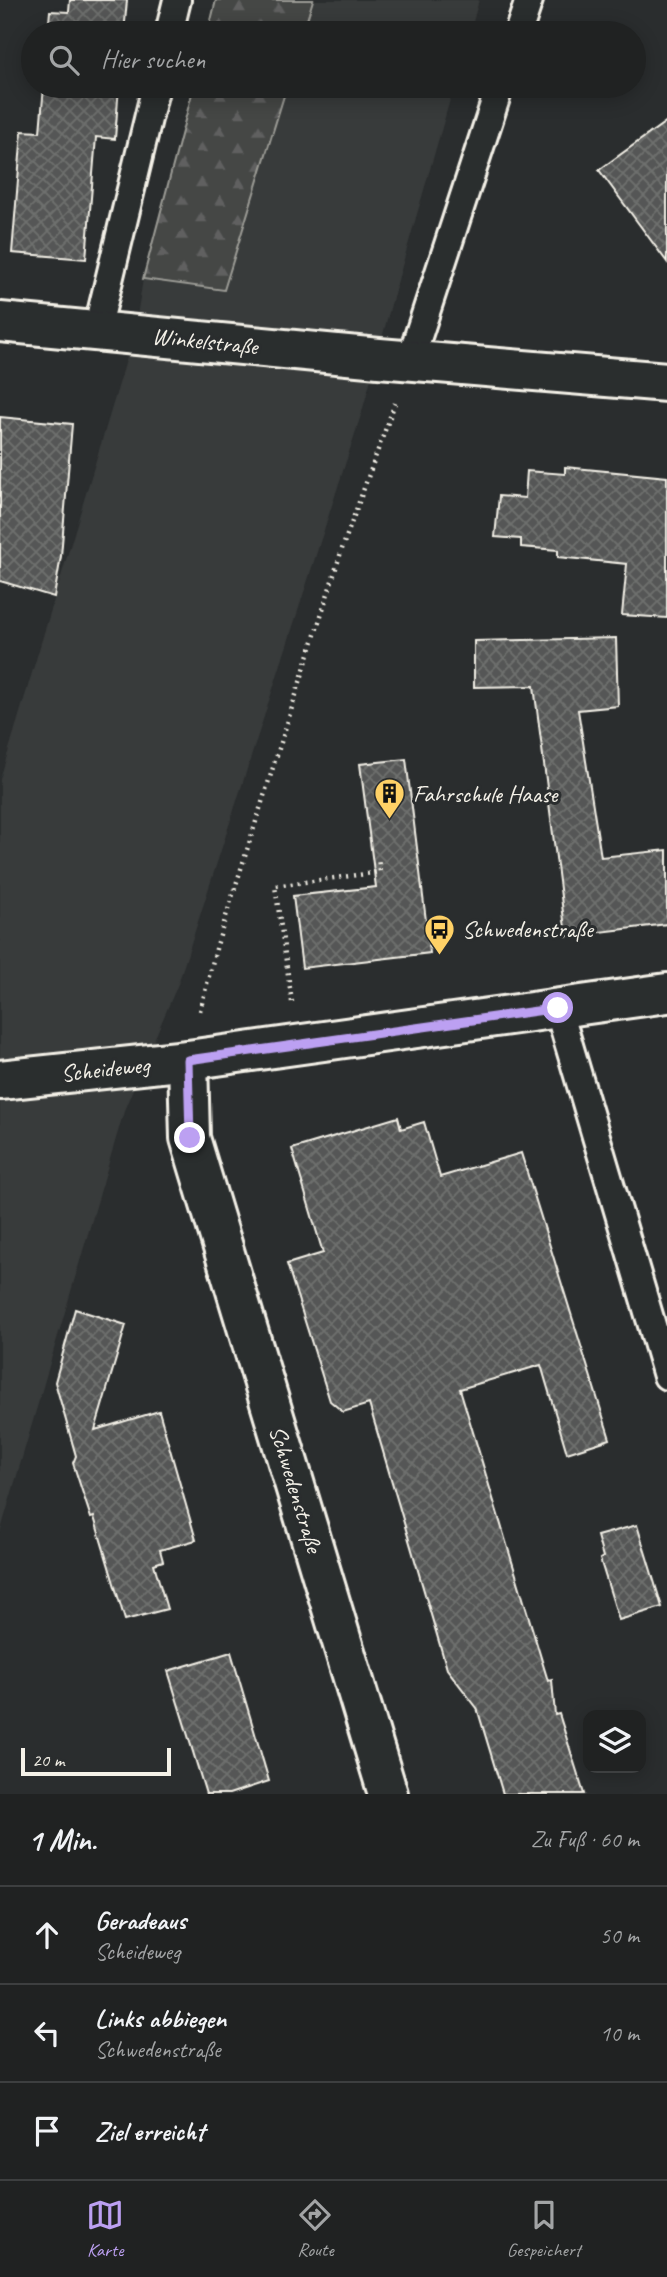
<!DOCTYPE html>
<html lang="de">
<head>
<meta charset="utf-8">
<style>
  body { margin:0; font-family:Caveat,sans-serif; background:#282a2a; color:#f1f3f6 }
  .controls { position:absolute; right:21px; bottom:21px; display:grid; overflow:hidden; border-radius:14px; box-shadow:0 4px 18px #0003 }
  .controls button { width:63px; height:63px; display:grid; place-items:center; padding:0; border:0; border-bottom:2px solid #3d3f40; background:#202222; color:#f1f3f6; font:35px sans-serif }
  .scale { position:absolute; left:21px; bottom:18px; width:150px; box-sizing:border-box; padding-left:7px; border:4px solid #f4f1e8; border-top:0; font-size:19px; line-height:24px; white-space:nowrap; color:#f4f1e8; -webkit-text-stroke:5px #2a2d2e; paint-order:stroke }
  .stop { position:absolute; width:21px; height:21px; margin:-16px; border:5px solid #bca0f2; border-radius:50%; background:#fff }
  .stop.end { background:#bca0f2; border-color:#fff; box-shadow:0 2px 7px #0008 }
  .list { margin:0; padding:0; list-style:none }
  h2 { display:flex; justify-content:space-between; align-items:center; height:91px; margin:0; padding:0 28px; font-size:30px }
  h2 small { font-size:23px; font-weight:400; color:#a2a4a5 }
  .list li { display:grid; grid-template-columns:46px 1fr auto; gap:21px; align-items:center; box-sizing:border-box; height:98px; padding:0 28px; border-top:2px solid #3d3f40 }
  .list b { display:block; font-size:26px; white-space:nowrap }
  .list p { margin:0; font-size:23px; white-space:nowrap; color:#a2a4a5 }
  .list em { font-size:23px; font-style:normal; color:#a2a4a5 }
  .icon { flex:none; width:38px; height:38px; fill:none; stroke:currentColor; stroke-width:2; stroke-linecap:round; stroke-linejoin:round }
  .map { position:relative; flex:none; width:667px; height:1794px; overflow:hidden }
  .search { position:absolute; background:#202222; box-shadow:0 4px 18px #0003; left:21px; right:21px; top:21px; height:77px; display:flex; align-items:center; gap:18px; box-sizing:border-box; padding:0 24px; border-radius:38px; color:#a2a4a5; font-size:26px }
  .sheet { height:385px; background:#202222 }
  nav { display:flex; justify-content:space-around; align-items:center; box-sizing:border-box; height:98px; border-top:2px solid #3d3f40; background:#202222; font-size:19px; color:#a2a4a5 }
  nav a { display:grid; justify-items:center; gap:4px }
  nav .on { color:#bca0f2 }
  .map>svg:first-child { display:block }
</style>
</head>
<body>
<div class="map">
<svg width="667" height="1794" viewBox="0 0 667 1794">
  <defs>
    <pattern id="forest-firs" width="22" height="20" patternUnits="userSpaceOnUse" patternTransform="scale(1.75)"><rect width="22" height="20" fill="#444645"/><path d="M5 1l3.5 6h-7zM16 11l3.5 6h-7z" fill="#606160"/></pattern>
    <pattern id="building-cross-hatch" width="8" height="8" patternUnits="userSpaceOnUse" patternTransform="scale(1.75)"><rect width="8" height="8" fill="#555756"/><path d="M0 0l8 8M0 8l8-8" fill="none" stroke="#6e706e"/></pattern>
  </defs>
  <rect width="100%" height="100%" fill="#2a2d2e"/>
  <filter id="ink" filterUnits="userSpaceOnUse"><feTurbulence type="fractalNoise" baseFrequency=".0143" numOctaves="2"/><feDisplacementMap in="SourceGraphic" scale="14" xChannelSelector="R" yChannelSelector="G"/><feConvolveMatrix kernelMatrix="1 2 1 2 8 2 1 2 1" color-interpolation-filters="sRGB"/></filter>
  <g filter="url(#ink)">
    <g fill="#373a3a">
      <polygon points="313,0 479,0 470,33 303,33"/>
      <polygon points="287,86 454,86 392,301 362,412 178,984 125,1108 0,1533 0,779 134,334 143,279 224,290"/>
    </g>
    <g fill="url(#forest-firs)" stroke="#9c9c96" stroke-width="2">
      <polygon points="216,0 313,0 303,33 208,33"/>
      <polygon points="194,86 287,86 224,290 143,279"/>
    </g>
    <g fill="url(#building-cross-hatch)" stroke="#f4f1e8" stroke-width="2">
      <polygon points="70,0 127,0 124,33 48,33 50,11 69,12"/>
      <polygon points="44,86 119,86 115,139 96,137 86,259 12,253 22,131 40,132"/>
      <polygon points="667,121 667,262 599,170"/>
      <polygon points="0,417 72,424 61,556 54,597 0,581"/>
      <polygon points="565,467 667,477 667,618 622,615 627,564 558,557 558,550 521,547 521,539 495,537 499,496 525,498 527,471 565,474"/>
      <polygon points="616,638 618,706 578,710 601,857 667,850 667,924 566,936 534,686 474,687 474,641"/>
      <polygon points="406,759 430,953 302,968 293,896 376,887 360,764"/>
      <polygon points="398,1117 401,1129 424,1122 440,1177 521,1153 610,1439 567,1453 541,1365 460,1389 548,1681 552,1680 555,1715 559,1714 584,1794 503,1794 477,1708 447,1669 369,1404 343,1412 330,1401 287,1264 323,1253 292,1149"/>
      <polygon points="75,1309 126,1325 95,1430 159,1411 196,1540 160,1550 163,1561 154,1564 167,1609 125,1620 94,1517 91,1518 73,1463 76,1456 55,1382"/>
      <polygon points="637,1525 662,1607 619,1620 600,1559 603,1557 597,1536"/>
      <polygon points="231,1652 269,1781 229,1794 206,1794 168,1671"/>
    </g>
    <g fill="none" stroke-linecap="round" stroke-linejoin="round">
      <defs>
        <g id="service">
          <polyline points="169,33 177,0"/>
          <polyline points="518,33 529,0"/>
          <polyline points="97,330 156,86"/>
          <polyline points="410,361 500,86"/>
          <polyline points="558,1008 667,1376"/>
        </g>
        <g id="minor">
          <polyline points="0,322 379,358 667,382"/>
          <polyline points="188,1060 190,1138 388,1794"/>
        </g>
        <polyline id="tertiary" points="0,1080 188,1060 667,993"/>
      </defs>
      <use href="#service" stroke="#f4f1e8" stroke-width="32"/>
      <use href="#minor" stroke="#f4f1e8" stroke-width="44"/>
      <use href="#tertiary" stroke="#f4f1e8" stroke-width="44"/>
      <g stroke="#f4f1e8" stroke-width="4.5" stroke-dasharray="2 5" stroke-linecap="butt">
        <polyline points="292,1002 275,886 380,872 378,859"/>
        <polyline points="200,1011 217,945 343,546 395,403"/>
      </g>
      <use href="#service" stroke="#2a2d2e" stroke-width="26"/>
      <use href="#minor" stroke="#2a2d2e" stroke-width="38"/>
      <use href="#tertiary" stroke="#2a2d2e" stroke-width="38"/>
    </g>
  </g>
  <g fill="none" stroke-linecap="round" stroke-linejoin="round" filter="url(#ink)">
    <polyline stroke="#bca0f2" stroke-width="9" points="190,1138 188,1060 558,1008"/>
  </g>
  <defs>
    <symbol id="building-pin" viewBox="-11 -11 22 30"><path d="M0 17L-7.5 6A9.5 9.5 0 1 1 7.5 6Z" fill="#ffd166" stroke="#2a2d2e"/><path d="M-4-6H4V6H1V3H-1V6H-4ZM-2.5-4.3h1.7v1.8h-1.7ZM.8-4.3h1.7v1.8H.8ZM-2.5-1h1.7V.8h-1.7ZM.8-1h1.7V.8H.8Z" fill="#111"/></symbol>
    <symbol id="bus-pin" viewBox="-11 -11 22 30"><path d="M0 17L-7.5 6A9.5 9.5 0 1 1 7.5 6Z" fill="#ffd166" stroke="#2a2d2e"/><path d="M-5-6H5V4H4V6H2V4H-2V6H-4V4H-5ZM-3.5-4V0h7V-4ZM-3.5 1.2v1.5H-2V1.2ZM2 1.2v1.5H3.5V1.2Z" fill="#111"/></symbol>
  </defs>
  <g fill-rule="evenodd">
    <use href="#building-pin" x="372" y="776" width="35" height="47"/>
    <use href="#bus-pin" x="422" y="912" width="35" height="47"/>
  </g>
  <g text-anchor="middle" stroke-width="6" stroke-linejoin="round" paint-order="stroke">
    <g font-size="24" fill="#f4f1e8" stroke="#2a2d2e">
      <text transform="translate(205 341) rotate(6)" y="8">Winkelstraße</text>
      <text transform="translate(105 1069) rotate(-6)" y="8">Scheideweg</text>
      <text transform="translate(296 1489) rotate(73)" y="8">Schwedenstraße</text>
    </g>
    <g font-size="24" fill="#f4f1e8" stroke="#2a2d2e" text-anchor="start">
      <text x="413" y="802">Fahrschule Haase</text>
      <text x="462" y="937">Schwedenstraße</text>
    </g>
  </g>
</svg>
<div class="controls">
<button><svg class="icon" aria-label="layers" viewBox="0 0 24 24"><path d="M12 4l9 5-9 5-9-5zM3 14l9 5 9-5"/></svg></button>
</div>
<div class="scale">20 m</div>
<div class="stop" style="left:558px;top:1008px"></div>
<div class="stop end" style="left:190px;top:1138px"></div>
<div class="search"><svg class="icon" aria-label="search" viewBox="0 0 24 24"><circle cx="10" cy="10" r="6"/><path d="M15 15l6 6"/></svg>Hier suchen</div>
</div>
<section class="sheet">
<h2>1 Min.<small>Zu Fuß · 60 m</small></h2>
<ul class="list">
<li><svg class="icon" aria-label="ahead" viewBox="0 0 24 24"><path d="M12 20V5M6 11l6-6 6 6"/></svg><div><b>Geradeaus</b><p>Scheideweg</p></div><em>50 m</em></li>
<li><svg class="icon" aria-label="left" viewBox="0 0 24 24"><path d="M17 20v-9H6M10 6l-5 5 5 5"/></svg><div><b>Links abbiegen</b><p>Schwedenstraße</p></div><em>10 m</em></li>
<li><svg class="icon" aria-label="arrive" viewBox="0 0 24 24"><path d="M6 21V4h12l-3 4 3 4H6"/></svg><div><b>Ziel erreicht</b></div></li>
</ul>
</section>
<nav>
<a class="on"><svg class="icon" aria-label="map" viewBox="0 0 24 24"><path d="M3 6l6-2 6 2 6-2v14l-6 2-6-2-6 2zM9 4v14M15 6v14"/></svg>Karte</a>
<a><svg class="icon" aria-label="directions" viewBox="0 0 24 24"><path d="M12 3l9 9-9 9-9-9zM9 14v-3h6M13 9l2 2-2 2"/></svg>Route</a>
<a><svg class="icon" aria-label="saved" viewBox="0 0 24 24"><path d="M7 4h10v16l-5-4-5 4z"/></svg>Gespeichert</a>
</nav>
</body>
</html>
